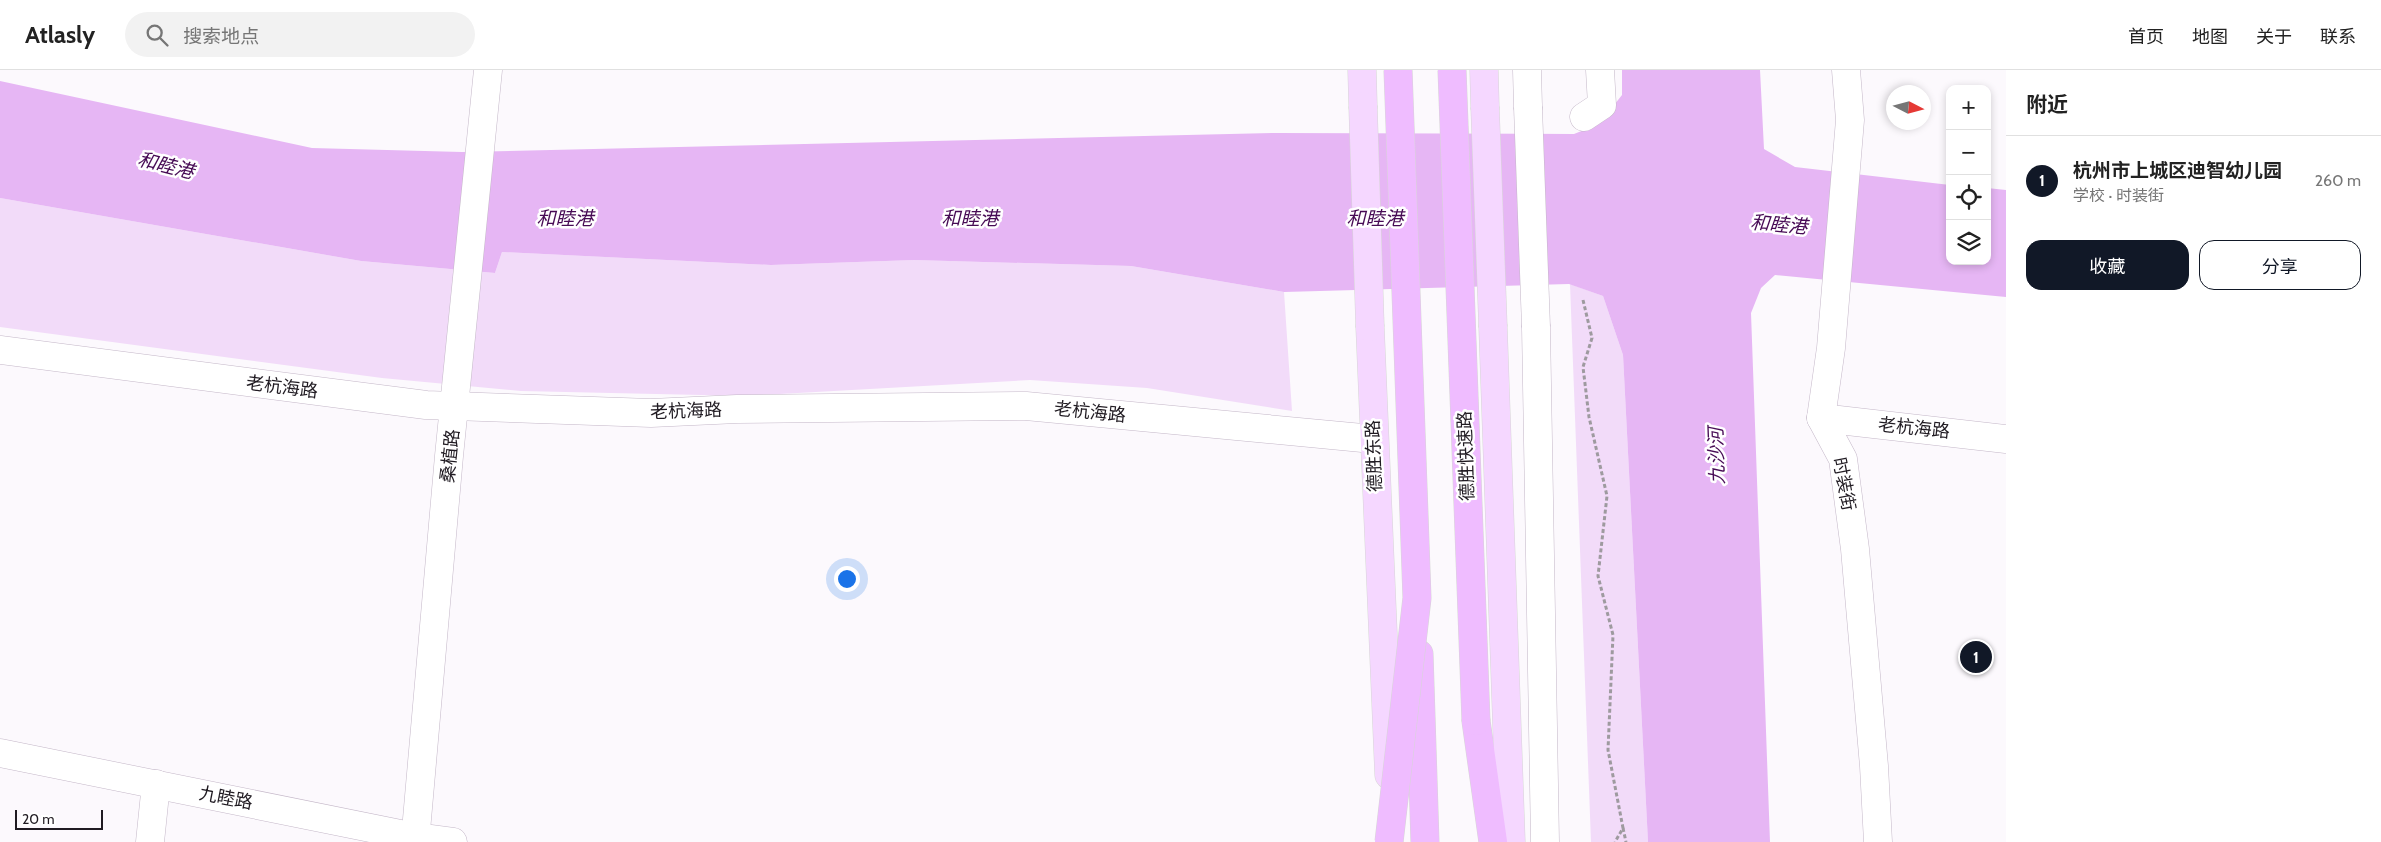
<!DOCTYPE html>
<html lang="zh">
<head>
<meta charset="utf-8">
<style>
  body { margin:0; font-family:Cabin,"Noto Sans SC",sans-serif; background:#f2f2f2; color:#222 }
  .controls { position:absolute; right:15px; top:15px; display:grid; overflow:hidden; border-radius:10px; box-shadow:0 2px 8px #0003 }
  .controls button { width:45px; height:45px; display:grid; place-items:center; padding:0; border:0; border-bottom:1px solid #e0e0e0; background:#fff; color:#222; font:25px sans-serif }
  .compass { position:absolute; left:1886px; top:15px; width:45px; height:45px; border-radius:50%; background:#fff; box-shadow:0 2px 8px #0003; rotate:96deg }
  .scale { position:absolute; left:15px; bottom:12px; width:88px; box-sizing:border-box; padding-left:5px; border:2px solid #201b22; border-top:0; font-size:14px; line-height:18px; white-space:nowrap; color:#201b22; -webkit-text-stroke:4px #fff; paint-order:stroke }
  .you { position:absolute; left:846px; top:508px; width:18px; height:18px; margin:-12px; border:4px solid #fff; border-radius:50%; background:#1a73e8; box-shadow:0 0 0 8px #1a73e833 }
  .badge { display:grid; place-items:center; width:32px; height:32px; border-radius:50%; background:#111827; color:#fff; font-size:16px; font-weight:700 }
  .pin { position:absolute; translate:-50% -50%; border:2px solid #fff; box-shadow:0 1px 5px #0006 }
  .list { margin:0; padding:0; list-style:none }
  h2 { display:flex; justify-content:space-between; align-items:center; height:65px; margin:0; padding:0 20px; font-size:21px }
  h2 small { font-size:16px; font-weight:400; color:#767676 }
  .list li { display:grid; grid-template-columns:32px 1fr auto; gap:15px; align-items:center; box-sizing:border-box; height:90px; padding:0 20px; border-top:1px solid #e0e0e0 }
  .list b { display:block; font-size:19px; white-space:nowrap }
  .list p { margin:0; font-size:16px; white-space:nowrap; color:#767676 }
  .list em { font-size:16px; font-style:normal; color:#767676 }
  .actions { display:flex; gap:10px; padding:15px 20px }
  .actions a { flex:1; padding:11px 0; border:1px solid #111827; border-radius:15px; text-align:center; font-size:18px; color:#111827 }
  .actions .main { background:#111827; color:#fff }
  .icon { flex:none; width:28px; height:28px; fill:none; stroke:currentColor; stroke-width:2; stroke-linecap:round; stroke-linejoin:round }
  .map { position:relative; flex:none; width:2006px; height:772px; overflow:hidden }
  header { display:flex; align-items:center; gap:30px; box-sizing:border-box; height:70px; padding:0 25px; background:#fff; border-bottom:1px solid #e0e0e0 }
  header strong { font-size:24px }
  nav { display:flex; gap:28px; margin-inline-start:auto; font-size:18px }
  .search { width:350px; height:45px; background:#f2f2f2; display:flex; align-items:center; gap:12px; box-sizing:border-box; padding:0 18px; border-radius:28px; color:#767676; font-size:19px }
  main { display:flex }
  aside { flex:1; background:#fff }
  .map>svg:first-child { display:block }
</style>
</head>
<body>
<header>
<strong>Atlasly</strong>
<div class="search"><svg class="icon" aria-label="search" viewBox="0 0 24 24"><circle cx="10" cy="10" r="6"/><path d="M15 15l6 6"/></svg>搜索地点</div>
<nav><a>首页</a><a>地图</a><a>关于</a><a>联系</a></nav>
</header>
<main>
<div class="map">
<svg width="2006" height="772" viewBox="0 0 2006 772">
  <rect width="100%" height="100%" fill="#fcf9fd"/>
  <g fill="#f2dbf9">
    <polygon points="0,128 361,191 495,203 502,182 771,195 914,190 1131,196 1284,222 1292,341 1147,318 1030,310 746,326 521,321 382,308 0,257"/>
    <polygon points="1570,214 1603,226 1623,285 1648,772 1591,772"/>
  </g>
  <polygon fill="#e6b6f4" points="1622,0 1760,0 1764,79 1795,97 1950,115 1950,191 1987,191 1987,118 2006,120 2006,227 1775,205 1761,218 1751,243 1770,772 1648,772 1623,285 1603,226 1569,214 1284,222 1131,196 914,190 771,195 502,182 495,203 361,191 0,128 0,11 312,78 462,82 1275,63 1574,64 1599,54 1622,25"/>
  <g fill="none" stroke-linecap="round" stroke-linejoin="round">
    <defs>
      <g id="minor">
        <polyline points="1527,0 1528,37"/>
        <polyline points="1846,0 1850,50 1831,278 1821,348 1843,389 1855,479 1874,696 1878,772"/>
        <polyline points="1584,47 1602,35 1600,0"/>
        <polyline points="1536,257 1545,772"/>
        <polyline points="0,280 426,335 651,343 737,339 1026,336 1373,369"/>
        <polyline points="1821,348 2006,369"/>
        <polyline points="0,683 415,767 453,772"/>
        <polyline points="150,772 156,714"/>
        <polyline points="415,772 449,386 488,0"/>
      </g>
      <g id="major">
        <polyline points="1362,0 1363,36"/>
        <polyline points="1484,0 1485,37"/>
        <polyline points="1370,257 1389,705"/>
        <polyline points="1493,257 1511,772"/>
      </g>
      <g id="highway">
        <polyline points="1419,584 1425,772"/>
        <polyline points="1476,651 1493,772"/>
      </g>
    </defs>
    <use href="#minor" stroke="#c4b7c8" stroke-width="29"/>
    <use href="#major" stroke="#d7d6d7" stroke-width="29"/>
    <use href="#highway" stroke="#d7d6d7" stroke-width="29"/>
    <g stroke="#9e9a9f" stroke-width="3" stroke-dasharray="4 2.5" stroke-linecap="butt">
      <polyline points="1583,230 1592,268 1583,297 1589,347 1607,426 1598,506 1613,565 1608,680 1623,758 1615,772"/>
      <polyline points="1623,758 1626,772"/>
    </g>
    <use href="#minor" stroke="#fff" stroke-width="28"/>
    <use href="#major" stroke="#f5d7ff" stroke-width="28"/>
    <use href="#highway" stroke="#efbcff" stroke-width="28"/>
    <defs>
      <polyline id="minor-bridge" points="1528,37 1536,257"/>
      <g id="major-bridge">
        <polyline points="1363,36 1370,257"/>
        <polyline points="1485,37 1493,257"/>
      </g>
      <g id="highway-bridge">
        <polyline points="1452,0 1476,651"/>
        <polyline points="1389,772 1417,528 1398,0"/>
      </g>
    </defs>
    <use href="#minor-bridge" stroke="#c4b7c8" stroke-width="29" stroke-linecap="butt"/>
    <use href="#major-bridge" stroke="#d7d6d7" stroke-width="29" stroke-linecap="butt"/>
    <use href="#highway-bridge" stroke="#d7d6d7" stroke-width="29" stroke-linecap="butt"/>
    <use href="#minor-bridge" stroke="#fff" stroke-width="28"/>
    <use href="#major-bridge" stroke="#f5d7ff" stroke-width="28"/>
    <use href="#highway-bridge" stroke="#efbcff" stroke-width="28"/>
  </g>
  <g text-anchor="middle" stroke-width="5" stroke-linejoin="round" paint-order="stroke">
    <g font-size="18" fill="#201b22" stroke="#fff">
      <text transform="translate(282 317) rotate(7)" y="6">老杭海路</text>
      <text transform="translate(686 341) rotate(-2)" y="6">老杭海路</text>
      <text transform="translate(1090 342) rotate(6)" y="6">老杭海路</text>
      <text transform="translate(1914 358) rotate(6)" y="6">老杭海路</text>
      <text transform="translate(450 386) rotate(-84)" y="6">桑植路</text>
      <text transform="translate(1374 386) rotate(-92)" y="6">德胜东路</text>
      <text transform="translate(1466 386) rotate(-92)" y="6">德胜快速路</text>
      <text transform="translate(1844 414) rotate(79)" y="6">时装街</text>
      <text transform="translate(226 728) rotate(11)" y="6">九睦路</text>
    </g>
    <g font-size="19" font-style="italic" fill="#470b55" stroke="#fff">
      <text transform="translate(166 95) rotate(14)" y="7">和睦港</text>
      <text x="565" y="155">和睦港</text>
      <text x="970" y="155">和睦港</text>
      <text x="1375" y="155">和睦港</text>
      <text transform="translate(1779 154) rotate(5)" y="7">和睦港</text>
      <text transform="translate(1716 386) rotate(-92)" y="7">九沙河</text>
    </g>
  </g>
</svg>
<div class="controls">
<button>+</button>
<button>−</button>
<button><svg class="icon" aria-label="locate" viewBox="0 0 24 24"><circle cx="12" cy="12" r="6"/><path d="M12 2v4M12 18v4M2 12h4M18 12h4"/></svg></button>
<button><svg class="icon" aria-label="layers" viewBox="0 0 24 24"><path d="M12 4l9 5-9 5-9-5zM3 14l9 5 9-5"/></svg></button>
</div>
<svg class="compass" viewBox="-18 -18 36 36"><path d="M0-13l5 13h-10z" fill="#e53935"/><path d="M0 13l5-13h-10z" fill="#767676"/></svg>
<div class="scale">20 m</div>
<div class="you"></div>
<div class="pin badge" style="left:1976px;top:587px">1</div>
</div>
<aside>
<h2>附近<small></small></h2>
<ul class="list">
<li><span class="badge">1</span><div><b>杭州市上城区迪智幼儿园</b><p>学校 · 时装街</p></div><em>260 m</em></li>
</ul>
<div class="actions"><a class="main">收藏</a><a>分享</a></div>
</aside>
</main>
</body>
</html>
